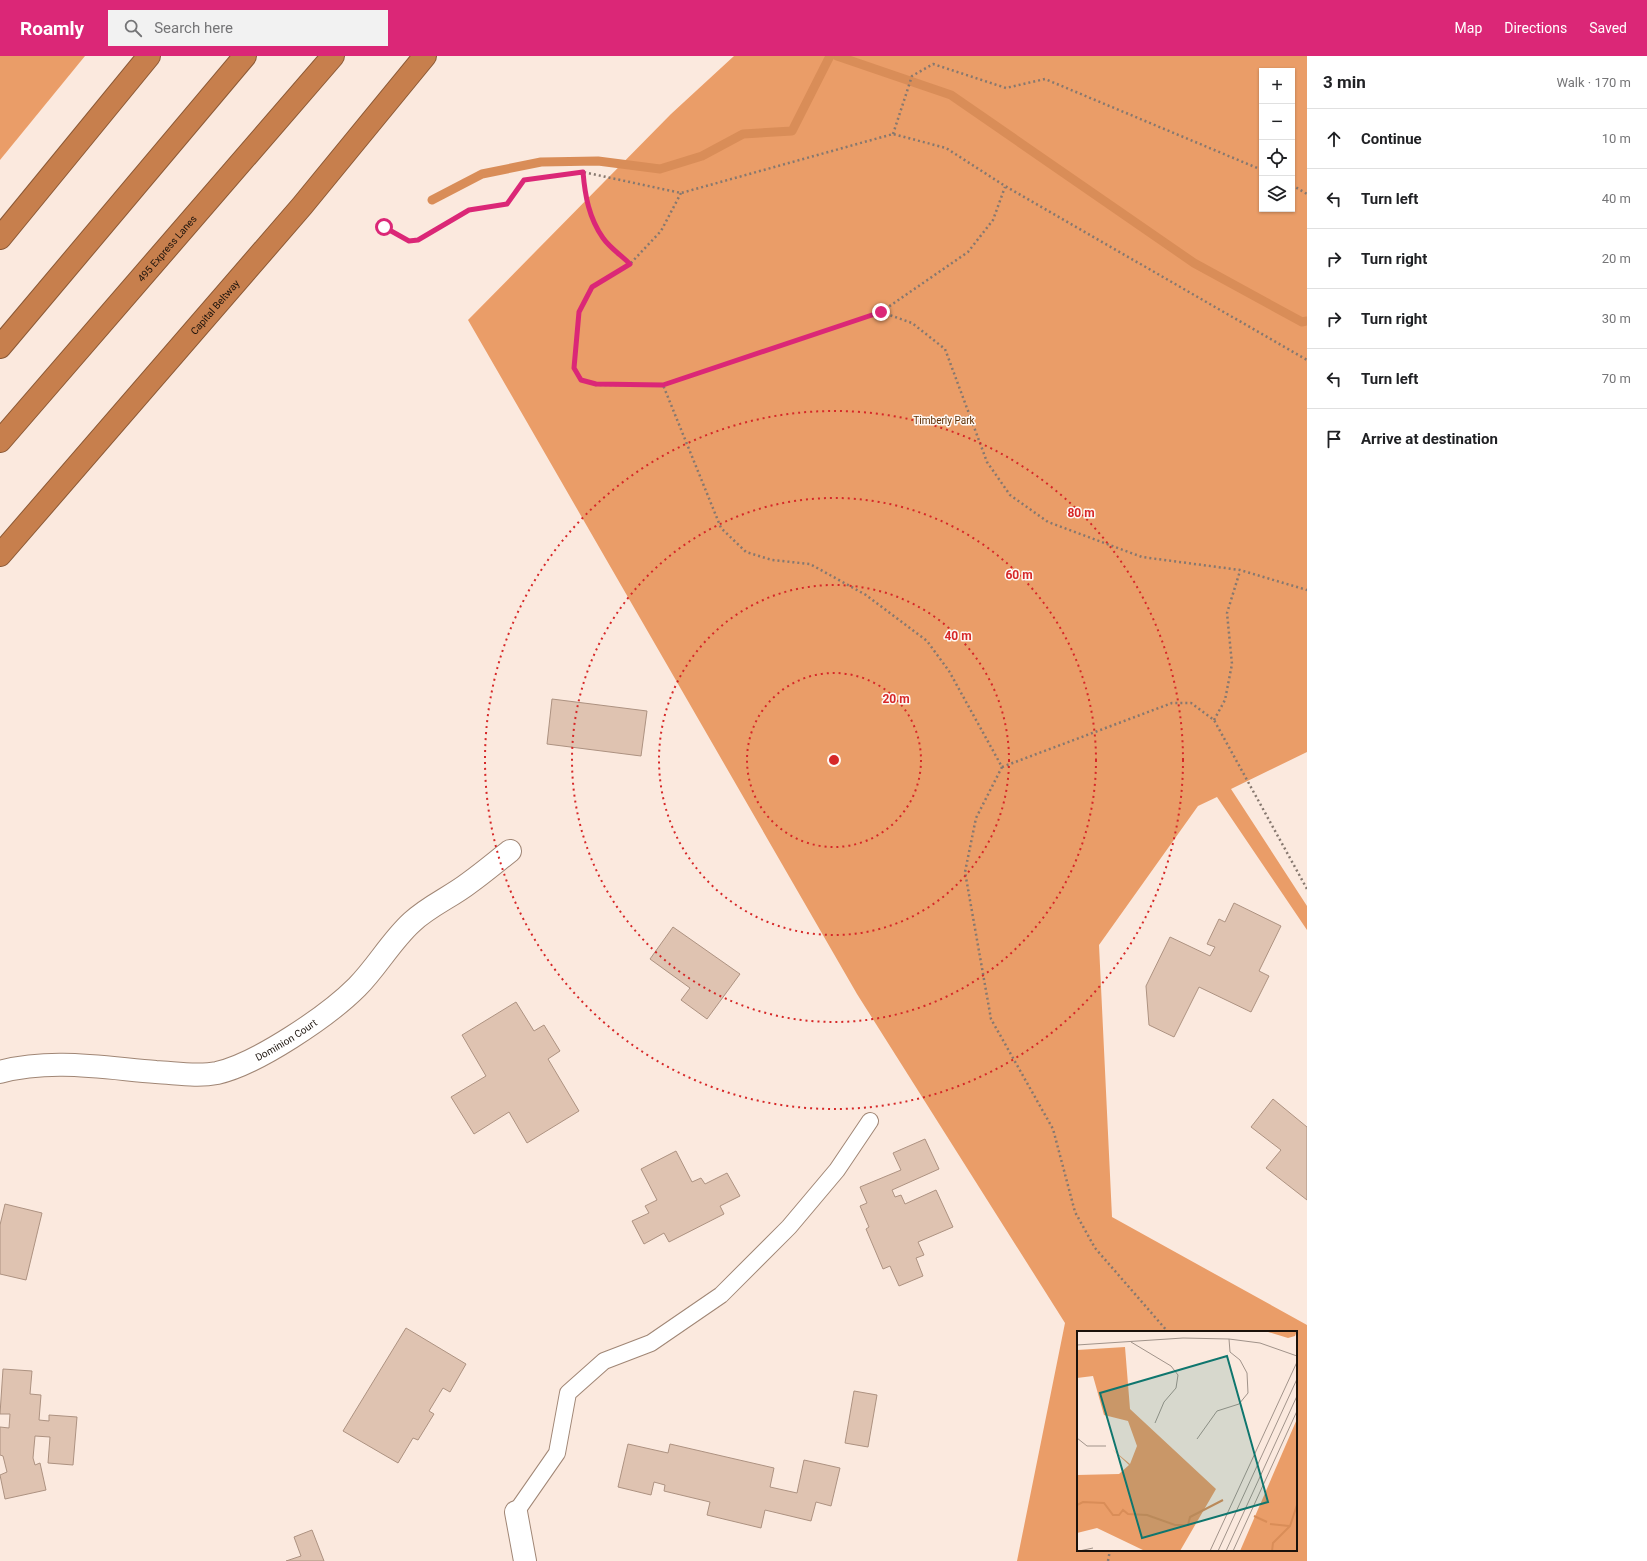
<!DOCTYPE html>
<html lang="en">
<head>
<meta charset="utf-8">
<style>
  body { margin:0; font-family:Roboto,sans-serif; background:#f2f2f2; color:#202124 }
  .controls { position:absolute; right:12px; top:12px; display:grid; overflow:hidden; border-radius:0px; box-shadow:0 1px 3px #0004 }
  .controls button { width:36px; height:36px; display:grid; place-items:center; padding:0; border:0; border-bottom:1px solid #e0e0e0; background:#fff; color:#202124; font:20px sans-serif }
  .stop { position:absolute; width:12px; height:12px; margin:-9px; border:3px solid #db2777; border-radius:50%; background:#fff }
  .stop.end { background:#db2777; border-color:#fff; box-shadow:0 1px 4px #0008 }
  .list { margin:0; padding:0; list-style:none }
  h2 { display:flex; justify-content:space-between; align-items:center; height:52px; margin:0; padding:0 16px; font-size:17px }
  h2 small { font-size:13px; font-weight:400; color:#757577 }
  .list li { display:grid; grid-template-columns:26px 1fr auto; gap:12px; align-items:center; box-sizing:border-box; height:60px; padding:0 16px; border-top:1px solid #e0e0e0 }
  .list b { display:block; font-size:15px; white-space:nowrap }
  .list em { font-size:13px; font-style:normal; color:#757577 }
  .icon { flex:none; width:22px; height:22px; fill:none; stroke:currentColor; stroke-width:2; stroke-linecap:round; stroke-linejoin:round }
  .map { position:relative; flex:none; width:1307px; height:1505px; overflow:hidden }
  header { display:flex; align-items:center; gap:24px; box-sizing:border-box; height:56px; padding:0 20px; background:#db2777; color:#fff }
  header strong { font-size:19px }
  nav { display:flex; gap:22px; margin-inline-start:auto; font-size:14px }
  .search { width:280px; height:36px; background:#f2f2f2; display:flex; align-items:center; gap:10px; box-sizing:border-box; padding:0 14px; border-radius:0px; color:#757577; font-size:15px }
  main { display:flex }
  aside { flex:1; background:#fff }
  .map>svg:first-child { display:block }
</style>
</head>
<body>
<header>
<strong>Roamly</strong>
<div class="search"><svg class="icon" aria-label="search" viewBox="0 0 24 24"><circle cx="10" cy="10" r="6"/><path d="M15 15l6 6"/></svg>Search here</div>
<nav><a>Map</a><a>Directions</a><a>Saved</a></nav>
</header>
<main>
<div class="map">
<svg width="1307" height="1505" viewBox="0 0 1307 1505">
  <rect width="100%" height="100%" fill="#fbe9de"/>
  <g fill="#ea9d68" fill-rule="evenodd">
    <polygon points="0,0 85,0 0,104"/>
    <path d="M734 0H1307V696L1231 733 1307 850V874L1217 741 1198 750 1099 889 1112 1161 1307 1269V1505H1017L1065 1267 857 938 468 264 671 58ZM1262 15H1292V153H1262ZM1078 1276H1296V1494H1078Z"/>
  </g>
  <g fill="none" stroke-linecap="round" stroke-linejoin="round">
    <g stroke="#d98d58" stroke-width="9">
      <polyline points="837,0 951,39 1194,207 1302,266 1307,265"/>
      <polyline points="432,144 482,118 541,106 598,105 660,113 702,100 743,78 792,75 830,0"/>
    </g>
  </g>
  <g fill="#dfc3b1" stroke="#ad9281">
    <polygon points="552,643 647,655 641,700 547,688"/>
    <polygon points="1234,847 1281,870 1259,915 1269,920 1251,956 1199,931 1174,981 1149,969 1146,930 1170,881 1210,900 1215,891 1207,888 1219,863 1225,866"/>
    <polygon points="673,871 740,918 707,963 681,944 690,932 650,903"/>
    <polygon points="516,946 534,975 544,969 560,995 548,1003 579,1055 527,1087 509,1056 474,1078 451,1041 486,1020 462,979"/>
    <polygon points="1273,1043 1307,1071 1307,1144 1266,1112 1281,1094 1251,1071"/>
    <polygon points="925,1083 939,1113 892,1134 895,1141 901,1139 905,1148 936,1134 953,1171 918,1186 924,1199 916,1202 923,1220 899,1230 890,1210 883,1213 866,1173 869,1171 860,1150 867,1147 860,1131 901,1114 893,1097"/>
    <polygon points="676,1095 692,1126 701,1122 705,1128 727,1117 740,1140 720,1150 724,1158 669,1186 664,1177 644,1188 632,1165 649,1157 645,1150 657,1144 641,1113"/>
    <polygon points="5,1148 42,1157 26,1224 0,1218 0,1169"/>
    <polygon points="406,1272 466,1308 450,1336 443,1332 429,1355 434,1358 418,1384 413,1382 398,1407 343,1375"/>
    <polygon points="3,1313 32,1315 30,1338 41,1339 39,1364 49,1365 49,1359 77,1361 73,1409 48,1407 50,1381 35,1380 33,1402 35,1409 40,1407 46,1434 5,1443 0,1419 7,1416 3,1400 0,1399 0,1371 9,1372 10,1358 0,1358"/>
    <polygon points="854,1335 877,1339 868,1391 845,1387"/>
    <polygon points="628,1388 668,1397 670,1388 774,1412 770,1431 797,1437 804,1404 840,1412 831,1450 816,1446 811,1465 765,1454 761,1472 707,1459 710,1446 664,1435 665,1429 654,1426 651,1439 618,1431"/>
    <polygon points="312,1474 324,1505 286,1505 301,1500 294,1481"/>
  </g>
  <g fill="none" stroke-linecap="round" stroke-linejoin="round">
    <defs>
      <polyline id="lane" points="516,1456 557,1397 568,1337 604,1305 651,1287 721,1239 789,1171 837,1114 870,1065"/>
      <g id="street">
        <path id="s1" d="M0 1016C51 1002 105 1012 156 1016 176 1017 197 1021 217 1017 257 1008 328 960 357 931 377 911 391 885 412 866 429 850 451 841 469 827 483 817 496 806 510 795"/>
        <polyline points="516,1456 525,1505"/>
      </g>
      <g id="highway">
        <polyline points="0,182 149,0"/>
        <polyline points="0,291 245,0"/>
        <path id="s2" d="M0 385 333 0"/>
        <path id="s3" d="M0 499 302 150 425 0"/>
      </g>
    </defs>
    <use href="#lane" stroke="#a08675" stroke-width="18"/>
    <use href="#street" stroke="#a08675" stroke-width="24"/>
    <use href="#highway" stroke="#8b5936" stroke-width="24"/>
    <g stroke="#86786f" stroke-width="2.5" stroke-dasharray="2 3" stroke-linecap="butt">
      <polyline points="893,78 912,20 933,8 1006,32 1045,23 1262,114"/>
      <path d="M583 116C585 140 589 162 604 182 610 192 622 200 630 208"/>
      <polyline points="1292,129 1307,138"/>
      <polyline points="681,137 661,175 630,208 593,231 579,256 574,312 581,324 596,329 663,329 721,472 746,496 772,504 810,508 866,539 927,585 949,615 1002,711 976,762 965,816 991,963 1053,1073 1075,1156 1095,1192 1168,1276"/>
      <polyline points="384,171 409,185 418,184 469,154 507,148 525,124 583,116 681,137 893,78 946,92 1005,130 1307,304"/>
      <polyline points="881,256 912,267 945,293 987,406 1010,439 1048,466 1142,501 1240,514 1307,534"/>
      <polyline points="663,329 881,256 968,196 993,164 1005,131"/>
      <polyline points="1214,664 1225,644 1232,608 1227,557 1240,515"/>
      <polyline points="1002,711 1172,647 1191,647 1214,664 1307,833"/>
      <polyline points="1108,1505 1110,1494"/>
    </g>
    <use href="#lane" stroke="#fff" stroke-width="16"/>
    <use href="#street" stroke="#fff" stroke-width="22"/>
    <use href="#highway" stroke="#c77f4d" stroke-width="22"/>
  </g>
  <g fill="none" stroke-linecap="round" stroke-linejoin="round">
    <path stroke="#db2777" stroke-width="5" d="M384 171 409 185 418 184 469 154 507 148 524 124 583 116C585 140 589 162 603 182 610 192 622 200 630 208L592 231 579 256 574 312 581 324 596 328 663 329 881 256"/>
  </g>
  <g fill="none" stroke="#d62828" stroke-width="2" stroke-dasharray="2 4">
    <circle cx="834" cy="704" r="87"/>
    <circle cx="834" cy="704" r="175"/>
    <circle cx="834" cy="704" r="262"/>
    <circle cx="834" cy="704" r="349"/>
  </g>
  <g text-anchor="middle" stroke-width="3" stroke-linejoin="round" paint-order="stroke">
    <g font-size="10" fill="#1b120b" stroke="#fff9f5">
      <text dy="4" stroke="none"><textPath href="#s2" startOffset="255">495 Express Lanes</textPath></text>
      <text dy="4" stroke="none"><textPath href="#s3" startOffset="328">Capital Beltway</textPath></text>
      <text dy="4" stroke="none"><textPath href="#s1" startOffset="295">Dominion Court</textPath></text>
    </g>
    <g font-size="10" fill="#5e2e02" stroke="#fff9f5">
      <text x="944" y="368">Timberly Park</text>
    </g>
  </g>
  <g transform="translate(1077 1275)">
    <rect width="220" height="220" fill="#fbe9de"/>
    <path d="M188 0H220L218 5 211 7ZM48 16 53 78 139 158 103 220H68L20 197 0 202V144L42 143 52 134 35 118 53 133 60 115 51 90 27 84 16 45 0 47V19ZM220 88V220H163Z" fill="#ea9d68"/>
    <path fill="none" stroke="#d98d58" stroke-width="2" d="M0 174 6 171 27 172 36 184H42L46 179 51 183 70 184 98 194H111L113 186 146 169M177 185 190 191M193 193 212 195M195 220 196 212 213 195 220 174"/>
    <path fill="none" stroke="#a1938a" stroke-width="1" d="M54 11 94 35 101 44 99 57 87 71 78 92M0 14 106 7 152 8 183 12 220 25M0 107 10 115H29M120 108 140 80 162 73 171 62 170 42 163 29 153 21 152 8M2 220 16 217M133 220 220 31M141 220 220 48M149 220 220 65M156 220 220 80"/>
    <path fill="#0f766e" fill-opacity="0.15" stroke="#0f766e" stroke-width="2" d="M150 25 191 171 65 207 23 62Z"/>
    <rect width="220" height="220" fill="none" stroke="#1b120b" stroke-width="2"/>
  </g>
  <circle cx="834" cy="704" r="6" fill="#d62828" stroke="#fff9f5" stroke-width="2"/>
  <g font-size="12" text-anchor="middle" font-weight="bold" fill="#d62828" stroke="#fff9f5" stroke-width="3" stroke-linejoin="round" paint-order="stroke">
    <text x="1081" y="461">80 m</text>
    <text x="1019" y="523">60 m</text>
    <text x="958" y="584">40 m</text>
    <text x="896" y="647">20 m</text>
  </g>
</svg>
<div class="controls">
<button>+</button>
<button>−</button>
<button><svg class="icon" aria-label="locate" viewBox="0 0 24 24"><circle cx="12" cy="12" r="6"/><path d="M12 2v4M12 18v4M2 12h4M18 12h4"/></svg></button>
<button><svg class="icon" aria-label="layers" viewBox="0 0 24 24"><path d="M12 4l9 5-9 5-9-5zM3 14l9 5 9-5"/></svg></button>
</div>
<div class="stop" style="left:384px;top:171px"></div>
<div class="stop end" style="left:881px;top:256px"></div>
</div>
<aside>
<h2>3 min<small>Walk · 170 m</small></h2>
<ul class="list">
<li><svg class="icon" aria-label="ahead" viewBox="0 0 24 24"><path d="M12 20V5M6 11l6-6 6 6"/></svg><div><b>Continue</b></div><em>10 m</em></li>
<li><svg class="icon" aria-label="left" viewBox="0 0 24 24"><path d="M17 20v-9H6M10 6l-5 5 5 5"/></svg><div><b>Turn left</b></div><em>40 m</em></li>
<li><svg class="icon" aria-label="right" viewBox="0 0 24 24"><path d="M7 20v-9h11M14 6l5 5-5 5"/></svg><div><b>Turn right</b></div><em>20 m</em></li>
<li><svg class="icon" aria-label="right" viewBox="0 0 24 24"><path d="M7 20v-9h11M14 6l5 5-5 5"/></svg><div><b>Turn right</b></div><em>30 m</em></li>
<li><svg class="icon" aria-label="left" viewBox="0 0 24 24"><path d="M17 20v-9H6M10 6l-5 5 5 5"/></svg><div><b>Turn left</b></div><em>70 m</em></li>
<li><svg class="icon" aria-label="arrive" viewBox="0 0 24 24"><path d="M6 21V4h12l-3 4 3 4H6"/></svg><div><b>Arrive at destination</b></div></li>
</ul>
</aside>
</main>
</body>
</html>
